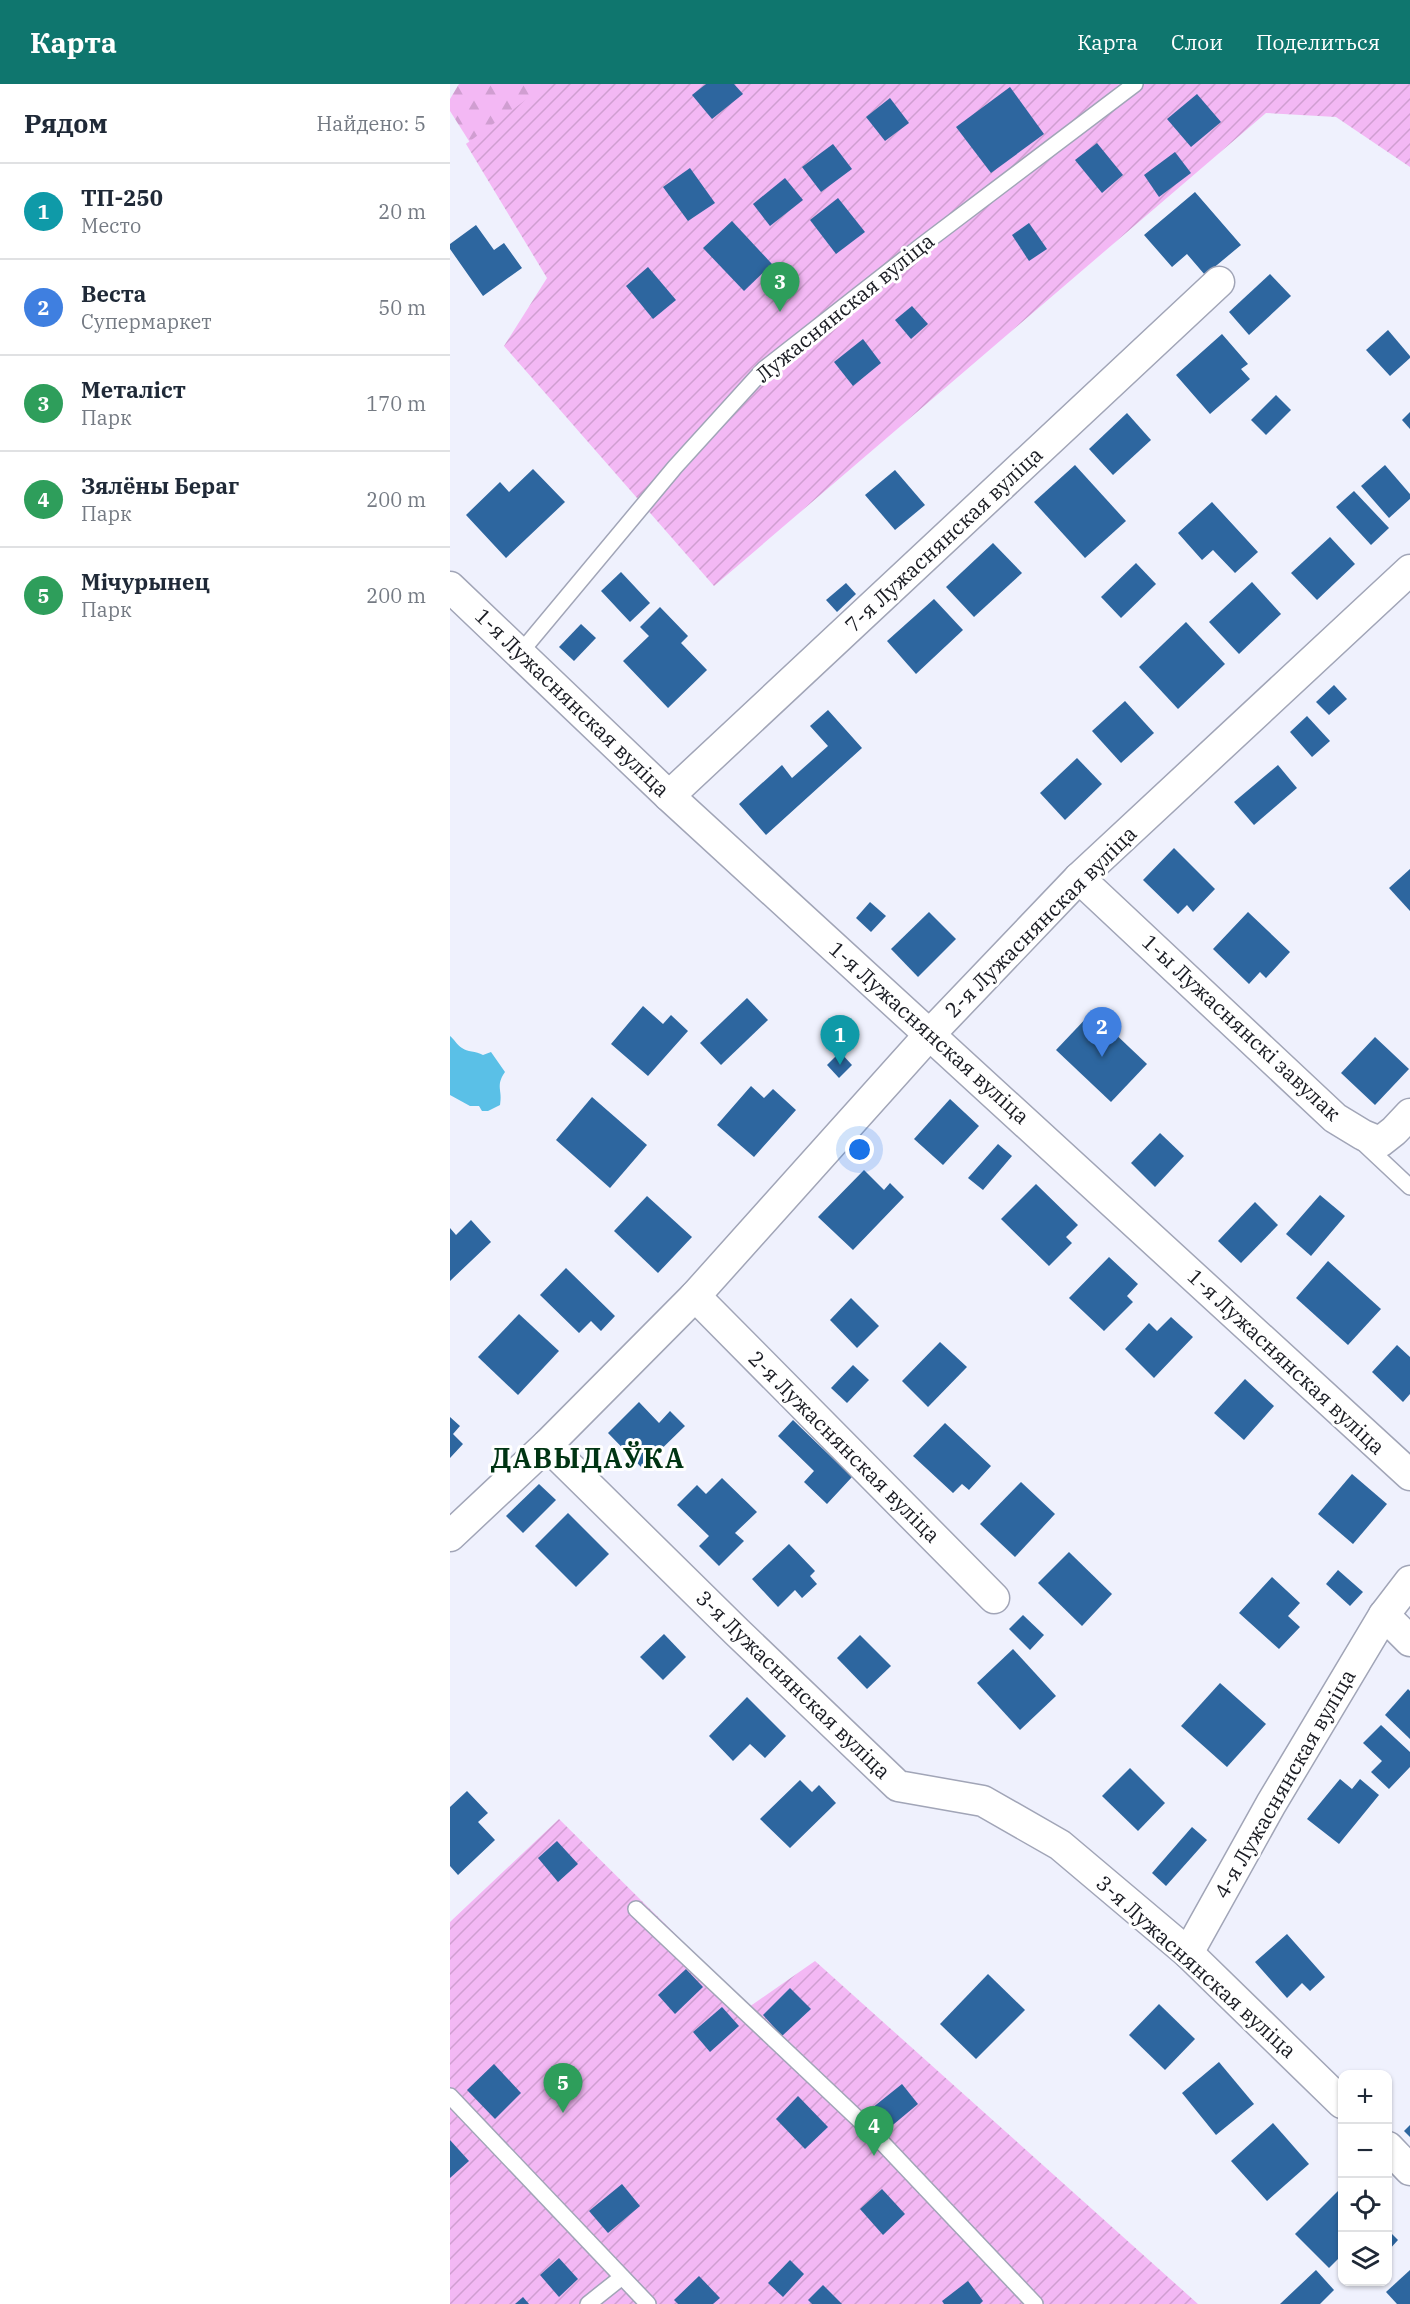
<!DOCTYPE html>
<html lang="ru">
<head>
<meta charset="utf-8">
<style>
  body { margin:0; font-family:"IBM Plex Serif",serif; background:#f6f6f7; color:#1f2937 }
  .controls { position:absolute; right:18px; bottom:18px; display:grid; overflow:hidden; border-radius:12px; box-shadow:0 2px 4px #0004 }
  .controls button { width:54px; height:54px; display:grid; place-items:center; padding:0; border:0; border-bottom:2px solid #e0e1e3; background:#fff; color:#1f2937; font:30px sans-serif }
  .you { position:absolute; left:410px; top:1066px; width:21px; height:21px; margin:-15px; border:4px solid #fff; border-radius:50%; background:#1a73e8; box-shadow:0 0 0 9px #1a73e833 }
  .badge { display:grid; place-items:center; width:39px; height:39px; border-radius:50%; background:#0f766e; color:#fff; font-size:20px; font-weight:700 }
  .pin { position:absolute; translate:-50% -50px; filter:drop-shadow(0 2px 3px #0008) }
  .pin::after { content:''; position:absolute; top:32px; width:21px; height:18px; background:inherit; clip-path:polygon(0 0,100% 0,50% 100%) }
  .list { margin:0; padding:0; list-style:none }
  h2 { display:flex; justify-content:space-between; align-items:center; height:78px; margin:0; padding:0 24px; font-size:26px }
  h2 small { font-size:20px; font-weight:400; color:#747a83 }
  .list li { display:grid; grid-template-columns:39px 1fr auto; gap:18px; align-items:center; box-sizing:border-box; height:96px; padding:0 24px; border-top:2px solid #e0e1e3 }
  .list b { display:block; font-size:22px; white-space:nowrap }
  .list p { margin:0; font-size:20px; white-space:nowrap; color:#747a83 }
  .list em { font-size:20px; font-style:normal; color:#747a83 }
  .icon { flex:none; width:33px; height:33px; fill:none; stroke:currentColor; stroke-width:2; stroke-linecap:round; stroke-linejoin:round }
  .map { position:relative; flex:none; width:960px; height:2220px; overflow:hidden }
  header { display:flex; align-items:center; gap:36px; box-sizing:border-box; height:84px; padding:0 30px; background:#0f766e; color:#fff }
  header strong { font-size:28px }
  nav { display:flex; gap:33px; margin-inline-start:auto; font-size:21px }
  main { display:flex }
  aside { flex:1; background:#fff }
  .map>svg:first-child { display:block }
</style>
</head>
<body>
<header>
<strong>Карта</strong>
<nav><a>Карта</a><a>Слои</a><a>Поделиться</a></nav>
</header>
<main>
<aside>
<h2>Рядом<small>Найдено: 5</small></h2>
<ul class="list">
<li><span class="badge" style="background:#0f9aa8">1</span><div><b>ТП-250</b><p>Место</p></div><em>20 m</em></li>
<li><span class="badge" style="background:#3f7fe0">2</span><div><b>Веста</b><p>Супермаркет</p></div><em>50 m</em></li>
<li><span class="badge" style="background:#2e9e5b">3</span><div><b>Металіст</b><p>Парк</p></div><em>170 m</em></li>
<li><span class="badge" style="background:#2e9e5b">4</span><div><b>Зялёны Бераг</b><p>Парк</p></div><em>200 m</em></li>
<li><span class="badge" style="background:#2e9e5b">5</span><div><b>Мічурынец</b><p>Парк</p></div><em>200 m</em></li>
</ul>
</aside>
<div class="map">
<svg width="960" height="2220" viewBox="0 0 960 2220">
  <defs>
    <pattern id="forest-firs" width="22" height="20" patternUnits="userSpaceOnUse" patternTransform="scale(1.5)"><rect width="22" height="20" fill="#f3b8f4"/><path d="M5 1l3.5 6h-7zM16 11l3.5 6h-7z" fill="#d09ed1"/></pattern>
    <pattern id="garden-furrows" width="10" height="10" patternUnits="userSpaceOnUse" patternTransform="scale(1.5)"><rect width="10" height="10" fill="#f3b8f4"/><path d="M-1 1l2-2M0 10L10 0M9 11l2-2" fill="none" stroke="#d09ed1"/></pattern>
  </defs>
  <rect width="100%" height="100%" fill="#eff1fd"/>
  <polygon fill="url(#forest-firs)" points="9,0 205,0 31,76 0,27 0,15"/>
  <g fill="url(#garden-furrows)">
    <polygon points="97,0 960,0 960,83 886,33 816,29 264,502 54,262 97,194 16,60"/>
    <polygon points="109,1735 299,1923 365,1877 748,2220 0,2220 0,1838"/>
  </g>
  <path fill="#5ac0e7" d="M0 952C4 955 7 961 12 964 17 968 26 967 33 971L41 968 55 988C45 1002 53 1006 50 1021L38 1027H32L29 1022H20L0 1011Z"/>
  <g fill="#2d669f">
    <polygon points="256,0 284,0 293,10 262,35 242,11"/>
    <polygon points="560,3 594,50 541,89 506,43"/>
    <polygon points="747,10 771,38 741,63 717,35"/>
    <polygon points="440,14 459,39 435,57 416,33"/>
    <polygon points="647,59 673,91 652,109 625,76"/>
    <polygon points="383,60 402,85 371,108 352,83"/>
    <polygon points="725,68 741,89 709,113 694,91"/>
    <polygon points="240,84 265,119 238,137 213,103"/>
    <polygon points="335,94 353,116 320,142 303,120"/>
    <polygon points="745,108 791,161 755,191 737,170 722,183 694,151"/>
    <polygon points="388,114 415,148 386,170 360,136"/>
    <polygon points="282,137 322,180 294,207 253,164"/>
    <polygon points="579,139 597,165 579,177 562,151"/>
    <polygon points="26,141 44,166 54,159 72,184 33,212 0,165 0,160"/>
    <polygon points="198,183 226,216 203,235 176,202"/>
    <polygon points="820,190 841,212 799,251 779,228"/>
    <polygon points="462,222 478,240 461,255 445,236"/>
    <polygon points="938,246 960,272 960,274 940,292 916,266"/>
    <polygon points="772,250 798,280 791,285 800,295 760,330 726,291"/>
    <polygon points="413,255 431,279 403,302 384,278"/>
    <polygon points="826,311 841,326 816,351 801,336"/>
    <polygon points="960,328 960,345 952,336"/>
    <polygon points="677,329 701,356 663,391 639,365"/>
    <polygon points="625,381 676,437 635,474 584,418"/>
    <polygon points="935,381 960,410 960,415 939,434 911,402"/>
    <polygon points="83,385 115,418 56,474 16,431 50,398 59,408"/>
    <polygon points="445,386 475,421 445,446 415,411"/>
    <polygon points="904,407 939,444 921,461 886,423"/>
    <polygon points="762,418 808,468 785,489 763,466 752,476 728,449"/>
    <polygon points="880,453 905,480 867,516 841,489"/>
    <polygon points="543,459 572,489 524,533 496,503"/>
    <polygon points="686,479 706,500 671,534 651,513"/>
    <polygon points="171,488 200,519 180,538 151,507"/>
    <polygon points="802,498 831,530 789,570 759,538"/>
    <polygon points="396,499 406,510 387,528 376,516"/>
    <polygon points="484,515 513,546 466,590 437,557"/>
    <polygon points="210,523 238,552 231,559 257,586 218,624 173,577 199,552 190,543"/>
    <polygon points="736,538 775,580 728,625 689,583"/>
    <polygon points="131,540 146,554 124,577 109,563"/>
    <polygon points="884,601 897,615 879,631 866,618"/>
    <polygon points="675,617 704,649 671,679 642,647"/>
    <polygon points="378,626 412,664 316,751 289,720 332,681 342,694 378,662 360,642"/>
    <polygon points="857,632 880,657 862,673 840,648"/>
    <polygon points="627,674 652,700 615,736 590,709"/>
    <polygon points="828,681 847,704 804,741 784,718"/>
    <polygon points="724,764 765,805 743,828 737,821 728,830 693,796"/>
    <polygon points="960,785 960,827 939,804"/>
    <polygon points="420,818 436,832 421,848 406,834"/>
    <polygon points="479,828 506,855 468,893 441,865"/>
    <polygon points="798,828 840,868 816,894 810,888 799,900 763,865"/>
    <polygon points="297,914 318,936 271,981 250,959"/>
    <polygon points="193,922 213,940 221,931 238,947 198,992 161,960"/>
    <polygon points="642,928 697,980 661,1018 606,966"/>
    <polygon points="925,953 959,985 925,1021 891,989"/>
    <polygon points="390,968 402,981 389,994 377,981"/>
    <polygon points="301,1002 314,1014 323,1005 346,1026 304,1073 267,1041"/>
    <polygon points="142,1013 197,1061 160,1104 106,1056"/>
    <polygon points="500,1015 529,1042 493,1081 464,1055"/>
    <polygon points="710,1049 734,1072 705,1103 681,1079"/>
    <polygon points="548,1060 562,1072 533,1106 518,1094"/>
    <polygon points="414,1086 434,1106 440,1099 454,1113 403,1166 368,1133"/>
    <polygon points="586,1100 628,1141 616,1153 622,1159 599,1182 551,1135"/>
    <polygon points="870,1111 895,1132 861,1172 836,1150"/>
    <polygon points="197,1112 242,1153 208,1189 164,1147"/>
    <polygon points="805,1118 828,1141 791,1179 768,1157"/>
    <polygon points="21,1136 41,1158 0,1197 0,1144 6,1151"/>
    <polygon points="659,1173 688,1200 677,1212 683,1218 654,1247 619,1214"/>
    <polygon points="878,1177 931,1225 898,1261 846,1214"/>
    <polygon points="116,1184 165,1232 151,1247 141,1237 129,1249 90,1211"/>
    <polygon points="401,1214 429,1242 407,1264 380,1236"/>
    <polygon points="69,1230 109,1267 68,1311 28,1273"/>
    <polygon points="721,1233 743,1253 704,1294 675,1265 699,1239 707,1247"/>
    <polygon points="490,1258 517,1283 478,1323 452,1297"/>
    <polygon points="947,1261 960,1273 960,1310 953,1318 922,1288"/>
    <polygon points="403,1281 419,1296 397,1319 381,1304"/>
    <polygon points="795,1295 824,1322 794,1356 764,1329"/>
    <polygon points="189,1318 209,1339 220,1327 235,1342 192,1384 158,1349"/>
    <polygon points="0,1333 10,1342 3,1350 13,1360 0,1374"/>
    <polygon points="343,1336 402,1393 377,1420 354,1398 364,1387 328,1352"/>
    <polygon points="495,1339 541,1382 519,1406 512,1400 503,1409 463,1372"/>
    <polygon points="902,1390 937,1420 903,1460 868,1430"/>
    <polygon points="272,1394 307,1428 285,1449 294,1457 269,1482 249,1462 259,1452 227,1421 247,1401 256,1410"/>
    <polygon points="571,1398 605,1430 565,1473 530,1440"/>
    <polygon points="89,1400 106,1416 73,1449 56,1432"/>
    <polygon points="118,1429 159,1470 126,1503 85,1462"/>
    <polygon points="339,1460 365,1487 360,1492 367,1500 352,1514 345,1506 328,1523 302,1495"/>
    <polygon points="619,1468 662,1510 632,1542 588,1499"/>
    <polygon points="888,1486 913,1508 900,1522 876,1500"/>
    <polygon points="822,1493 850,1519 838,1532 850,1543 829,1565 789,1529"/>
    <polygon points="573,1531 594,1551 580,1566 559,1545"/>
    <polygon points="214,1550 236,1573 213,1596 190,1573"/>
    <polygon points="410,1551 441,1582 417,1605 387,1574"/>
    <polygon points="563,1565 606,1612 570,1646 527,1599"/>
    <polygon points="770,1599 816,1640 777,1683 731,1642"/>
    <polygon points="958,1605 960,1607 960,1655 935,1631"/>
    <polygon points="297,1613 336,1652 315,1674 300,1660 283,1677 259,1652"/>
    <polygon points="931,1641 960,1668 960,1683 939,1705 921,1688 932,1677 913,1659"/>
    <polygon points="680,1684 715,1719 688,1747 652,1712"/>
    <polygon points="890,1695 902,1705 910,1695 929,1711 889,1760 857,1735"/>
    <polygon points="350,1696 362,1708 369,1701 386,1719 340,1764 310,1735"/>
    <polygon points="17,1707 38,1729 28,1738 45,1756 8,1791 0,1782 0,1723"/>
    <polygon points="742,1743 757,1756 716,1802 702,1789"/>
    <polygon points="107,1757 128,1780 108,1798 88,1774"/>
    <polygon points="837,1850 875,1893 860,1907 852,1899 837,1914 805,1878"/>
    <polygon points="236,1885 253,1903 225,1930 208,1911"/>
    <polygon points="538,1890 575,1926 526,1975 490,1940"/>
    <polygon points="340,1904 361,1925 332,1952 313,1931"/>
    <polygon points="709,1920 745,1955 715,1986 679,1951"/>
    <polygon points="272,1923 289,1942 260,1968 243,1948"/>
    <polygon points="769,1978 804,2020 766,2051 732,2009"/>
    <polygon points="44,1980 71,2009 45,2035 17,2006"/>
    <polygon points="452,2000 468,2020 438,2045 422,2024"/>
    <polygon points="348,2012 378,2043 355,2065 326,2035"/>
    <polygon points="823,2039 859,2080 817,2117 781,2077"/>
    <polygon points="960,2041 960,2053 954,2047"/>
    <polygon points="0,2056 19,2077 0,2094"/>
    <polygon points="172,2100 190,2122 158,2149 139,2127"/>
    <polygon points="892,2103 892,2171 879,2184 845,2150"/>
    <polygon points="432,2105 455,2130 433,2151 410,2125"/>
    <polygon points="938,2146 948,2156 938,2167"/>
    <polygon points="109,2174 128,2195 109,2213 90,2191"/>
    <polygon points="340,2176 354,2190 333,2213 318,2199"/>
    <polygon points="866,2186 884,2206 870,2220 830,2220"/>
    <polygon points="960,2186 960,2220 947,2220 936,2208"/>
    <polygon points="249,2192 270,2214 263,2220 228,2220 224,2216"/>
    <polygon points="518,2197 533,2217 530,2220 494,2220 492,2217"/>
    <polygon points="373,2201 392,2220 362,2220 358,2216"/>
    <polygon points="73,2213 79,2220 65,2220"/>
  </g>
  <g fill="none" stroke-linecap="round" stroke-linejoin="round">
    <defs>
      <g id="service">
        <polyline points="70,569 225,383 314,285 471,162 685,0"/>
        <polyline points="912,1058 960,1103"/>
        <polyline points="186,1825 424,2050 585,2220"/>
        <polyline points="0,2012 198,2220"/>
        <polyline points="138,2220 172,2193"/>
      </g>
      <g id="minor">
        <polyline points="0,503 219,712 960,1391"/>
        <polyline points="219,712 769,198"/>
        <polyline points="629,794 885,1034 913,1051 930,1058 944,1047 960,1030"/>
        <polyline points="245,1212 544,1514"/>
        <polyline points="97,1361 287,1548 448,1702 533,1717 610,1761 738,1869 892,2019"/>
        <polyline points="0,1452 97,1361 245,1212 480,950 629,794 960,486"/>
        <polyline points="934,1531 960,1557"/>
        <polyline points="738,1869 821,1720 934,1531 960,1497"/>
        <polyline points="938,2063 960,2086"/>
      </g>
    </defs>
    <use href="#service" stroke="#a1a5b7" stroke-width="18"/>
    <use href="#minor" stroke="#a1a5b7" stroke-width="33"/>
    <use href="#service" stroke="#fff" stroke-width="15"/>
    <use href="#minor" stroke="#fff" stroke-width="30"/>
  </g>
  <g text-anchor="middle" stroke-width="6" stroke-linejoin="round" paint-order="stroke">
    <g font-size="21" fill="#1a1c23" stroke="#fff">
      <text transform="translate(395 224) rotate(-39)" y="7">Лужаснянская вуліца</text>
      <text transform="translate(494 456) rotate(-43)" y="7">7-я Лужаснянская вуліца</text>
      <text transform="translate(122 619) rotate(44)" y="7">1-я Лужаснянская вуліца</text>
      <text transform="translate(591 838) rotate(-45)" y="7">2-я Лужаснянская вуліца</text>
      <text transform="translate(791 944) rotate(43)" y="7">1-ы Лужаснянскі завулак</text>
      <text transform="translate(479 949) rotate(42)" y="7">1-я Лужаснянская вуліца</text>
      <text transform="translate(836 1278) rotate(43)" y="7">1-я Лужаснянская вуліца</text>
      <text transform="translate(394 1363) rotate(45)" y="7">2-я Лужаснянская вуліца</text>
      <text transform="translate(343 1601) rotate(44)" y="7">3-я Лужаснянская вуліца</text>
      <text transform="translate(835 1700) rotate(-60)" y="7">4-я Лужаснянская вуліца</text>
      <text transform="translate(746 1883) rotate(42)" y="7">3-я Лужаснянская вуліца</text>
    </g>
    <g font-size="27" font-weight="bold" letter-spacing="1.5" fill="#003413" stroke="#fff">
      <text x="138" y="1384">ДАВЫДАЎКА</text>
    </g>
  </g>
</svg>
<div class="controls">
<button>+</button>
<button>−</button>
<button><svg class="icon" aria-label="locate" viewBox="0 0 24 24"><circle cx="12" cy="12" r="6"/><path d="M12 2v4M12 18v4M2 12h4M18 12h4"/></svg></button>
<button><svg class="icon" aria-label="layers" viewBox="0 0 24 24"><path d="M12 4l9 5-9 5-9-5zM3 14l9 5 9-5"/></svg></button>
</div>
<div class="you"></div>
<div class="pin badge" style="left:390px;top:981px;background:#0f9aa8">1</div>
<div class="pin badge" style="left:652px;top:973px;background:#3f7fe0">2</div>
<div class="pin badge" style="left:330px;top:228px;background:#2e9e5b">3</div>
<div class="pin badge" style="left:424px;top:2072px;background:#2e9e5b">4</div>
<div class="pin badge" style="left:113px;top:2029px;background:#2e9e5b">5</div>
</div>
</main>
</body>
</html>
